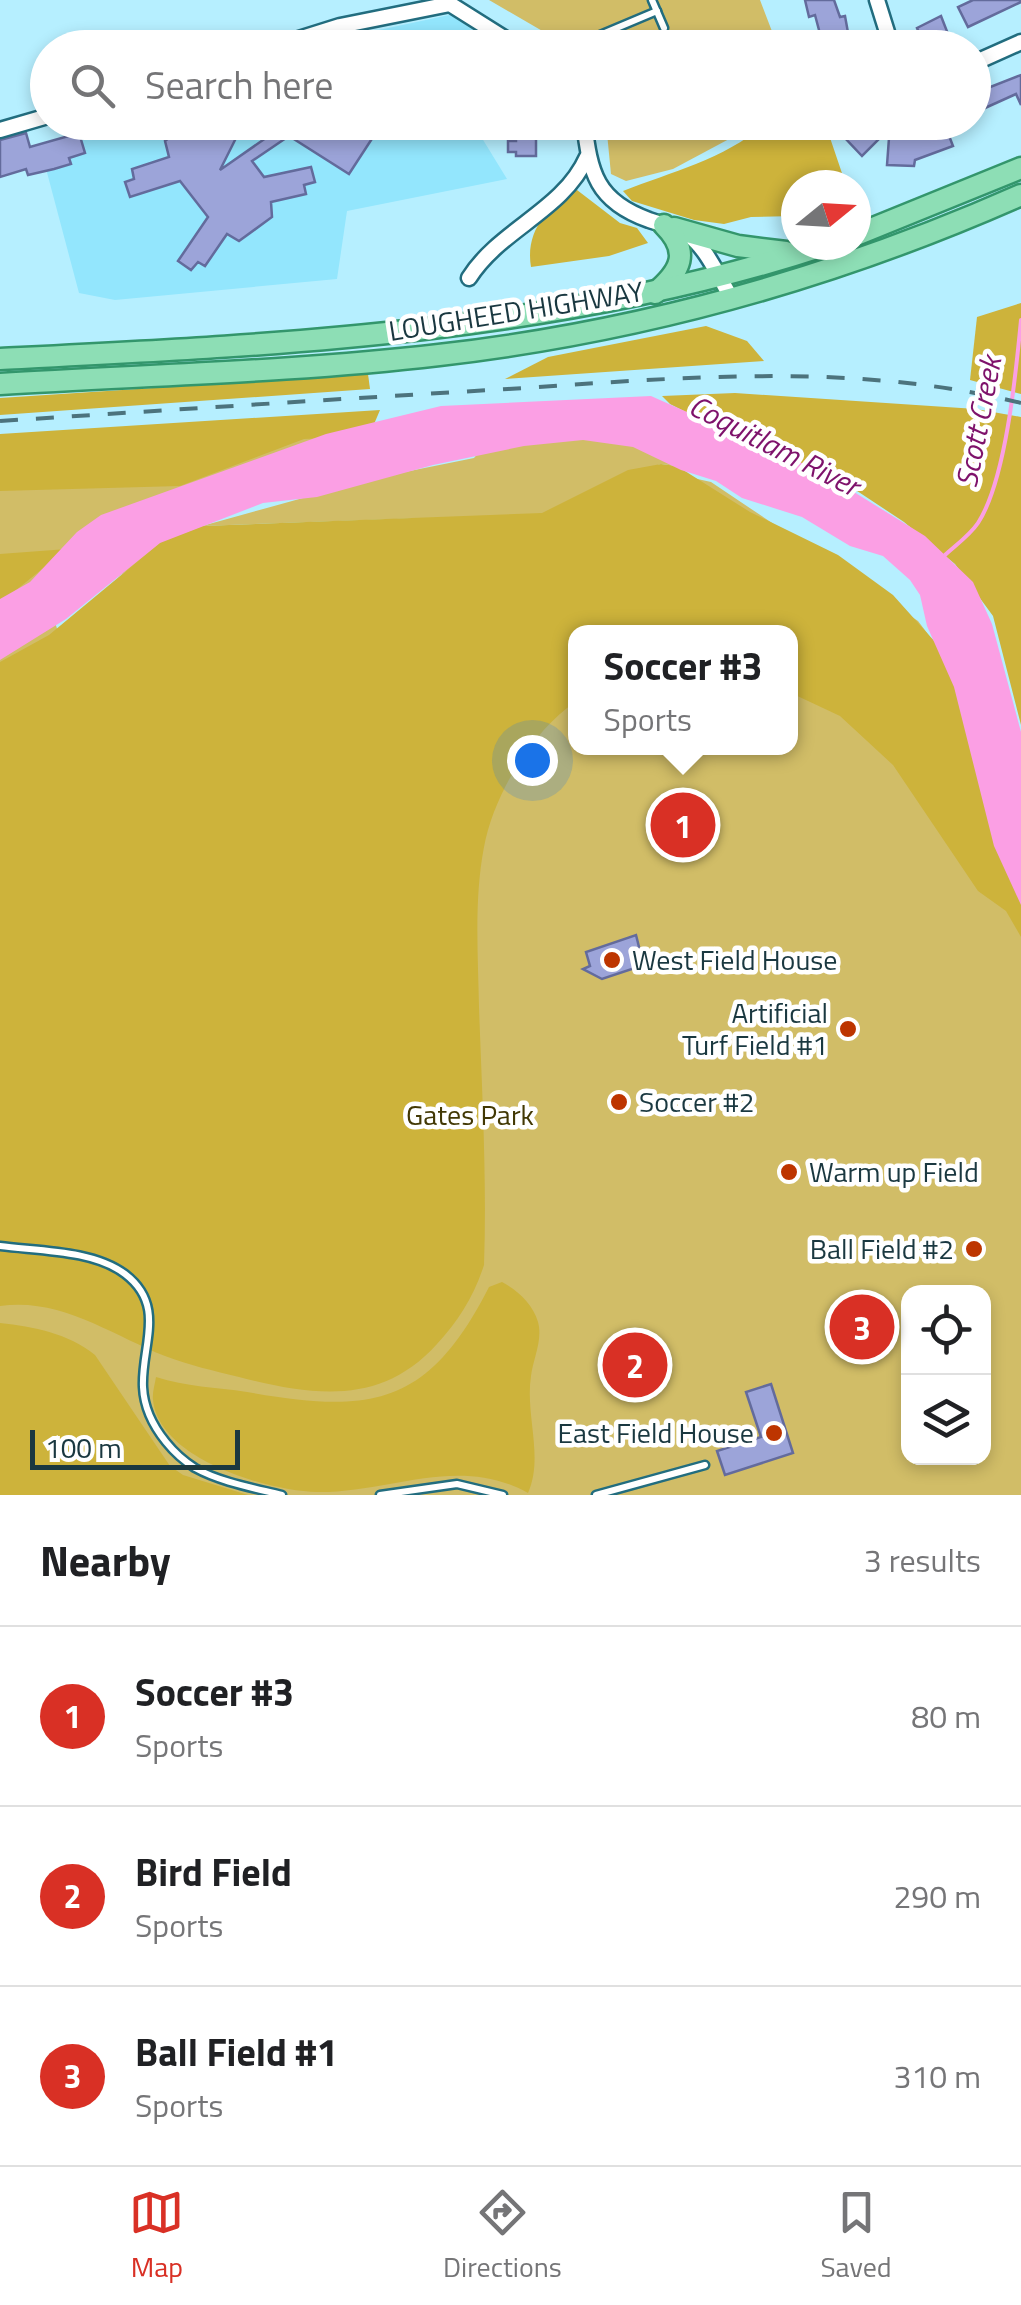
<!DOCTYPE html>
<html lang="en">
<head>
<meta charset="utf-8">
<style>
  body { margin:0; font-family:"Titillium Web",sans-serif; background:#f6f6f6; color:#202124 }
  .controls { position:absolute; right:30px; bottom:30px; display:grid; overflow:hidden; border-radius:20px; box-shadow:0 5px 15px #0003 }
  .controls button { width:90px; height:90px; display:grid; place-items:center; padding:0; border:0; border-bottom:2px solid #e0e0e0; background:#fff; color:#202124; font:50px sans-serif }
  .compass { position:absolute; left:781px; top:170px; width:90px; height:90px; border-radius:50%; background:#fff; box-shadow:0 5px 15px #0003; rotate:72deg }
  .scale { position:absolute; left:30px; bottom:25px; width:210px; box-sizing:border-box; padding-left:10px; border:5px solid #1a3840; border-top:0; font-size:28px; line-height:35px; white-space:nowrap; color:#1a3840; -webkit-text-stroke:8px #fff; paint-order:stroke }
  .you { position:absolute; left:532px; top:760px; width:35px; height:35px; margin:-25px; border:8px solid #fff; border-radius:50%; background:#1a73e8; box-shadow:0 0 0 15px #1a73e833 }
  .badge { display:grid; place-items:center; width:65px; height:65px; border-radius:50%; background:#d93025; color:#fff; font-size:32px; font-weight:700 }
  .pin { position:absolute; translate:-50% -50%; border:5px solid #fff; box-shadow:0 2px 10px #0006 }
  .popup { position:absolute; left:568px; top:625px; width:230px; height:130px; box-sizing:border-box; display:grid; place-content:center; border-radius:20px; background:#fff; filter:drop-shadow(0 2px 8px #0005); font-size:32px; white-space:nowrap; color:#757577 }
  .popup b { font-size:38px; color:#202124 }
  .popup::after { content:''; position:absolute; left:50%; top:100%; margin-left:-20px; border:20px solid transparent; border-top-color:#fff }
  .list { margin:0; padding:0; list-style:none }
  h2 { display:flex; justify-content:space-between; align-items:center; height:130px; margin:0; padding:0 40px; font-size:42px }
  h2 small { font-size:32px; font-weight:400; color:#757577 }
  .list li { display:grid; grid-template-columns:65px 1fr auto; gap:30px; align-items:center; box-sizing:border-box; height:180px; padding:0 40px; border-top:2px solid #e0e0e0 }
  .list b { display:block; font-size:38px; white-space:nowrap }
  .list p { margin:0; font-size:32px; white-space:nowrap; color:#757577 }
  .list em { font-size:32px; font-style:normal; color:#757577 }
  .icon { flex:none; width:55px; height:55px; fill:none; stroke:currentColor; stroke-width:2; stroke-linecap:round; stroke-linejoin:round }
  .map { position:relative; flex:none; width:1021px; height:1495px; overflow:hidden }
  .search { position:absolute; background:#fff; box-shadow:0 5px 15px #0003; left:30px; right:30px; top:30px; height:110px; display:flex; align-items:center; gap:25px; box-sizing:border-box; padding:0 35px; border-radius:55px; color:#757577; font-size:38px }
  .sheet { height:670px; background:#fff }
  nav { display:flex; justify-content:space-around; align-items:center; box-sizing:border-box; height:140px; border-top:2px solid #e0e0e0; background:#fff; font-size:28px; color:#757577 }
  nav a { display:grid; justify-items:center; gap:5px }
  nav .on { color:#d93025 }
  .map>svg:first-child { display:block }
</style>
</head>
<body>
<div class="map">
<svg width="1021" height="1495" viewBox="0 0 1021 1495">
  <rect width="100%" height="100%" fill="#b6efff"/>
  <g fill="#93e6fd">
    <polygon points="454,14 501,47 303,48 313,44"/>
    <polygon points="486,122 477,130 507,179 347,211 337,279 115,300 79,293 45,165 52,163 55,169 70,165 69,158 85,153 76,123"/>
  </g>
  <g fill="#d1bd67" fill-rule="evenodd">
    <polygon points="489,0 760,0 778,47 562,47 551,36"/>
    <polygon points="606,123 606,122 759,123 673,169 626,181 611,174"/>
    <path d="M514 422 496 434 533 442 596 437 632 445 677 466 661 464 648 468 711 482 918 621 981 704 1021 811V1495H0V456ZM494 434 474 458 375 478 202 526 423 518 372 577 379 612 377 660 167 794 172 877 142 887 43 586 61 574 72 607 181 535 225 513 312 487 353 465 389 453ZM576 632H790V748H576ZM908 1292H984V1458H908Z"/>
  </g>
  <g fill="#cdb33b">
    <path d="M767 122 825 123 846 185H796V216L751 217 724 224 694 220 632 201 623 191C673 171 726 159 767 122Z"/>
    <path d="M577 190 620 223 637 228 648 243 609 256 531 267C525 231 547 207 577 190Z"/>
    <polygon points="1021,303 1021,394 970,380 977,317"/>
    <polygon points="706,326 747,341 764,361 505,379 548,357"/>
    <polygon points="368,374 370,389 0,415 0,398"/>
    <polygon points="735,393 976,409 1021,417 1021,725 993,616 955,564 904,522 836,477 780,460 670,404 662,396"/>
    <polygon points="380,410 369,436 304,439 180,486 0,491 0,434"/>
    <path d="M661 464 677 466 750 512 838 555 893 595 936 643 952 677 994 842 1021 903V937L1006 911 978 891 893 765 840 716 791 693 790 632H576L575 702C531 733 494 794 484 847 474 899 478 954 479 1007 482 1093 487 1179 484 1265 474 1296 459 1320 437 1344 381 1406 314 1396 239 1377 214 1371 189 1365 165 1356 112 1335 60 1297 0 1306V662L49 635 161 542 202 526 542 513 628 470Z"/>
    <polygon points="67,549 0,603 0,554"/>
    <path d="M502 1282C517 1290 533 1304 538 1322 543 1340 533 1359 531 1376 525 1415 544 1457 528 1493 458 1454 390 1493 317 1492 268 1491 159 1459 153 1400 152 1393 155 1384 156 1377 186 1387 216 1387 247 1392 371 1414 428 1407 489 1287Z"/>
    <path d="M0 1323C34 1327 68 1333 95 1355L170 1466 183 1475 248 1495H0Z"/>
  </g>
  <polygon fill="#fb9fe4" points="651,396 820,471 925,536 973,582 992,624 1021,732 1021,905 994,846 954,687 927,626 920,595 910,580 883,556 850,546 802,517 742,498 716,481 681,470 633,447 583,440 524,446 433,465 317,497 263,503 160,543 66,619 0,660 0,599 30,582 77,532 101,515 326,434 441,406"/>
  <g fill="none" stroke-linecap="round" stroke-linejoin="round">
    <path stroke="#fb9fe4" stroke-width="4" d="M945 555C956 545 970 535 978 523 1006 480 1016 372 1021 320"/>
  </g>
  <g fill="#9ca4d9" stroke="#636b9c" stroke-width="2.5">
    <polygon points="805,0 834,0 840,17 845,16 849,38 823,45 815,15 809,17"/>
    <polygon points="973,0 1021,0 1021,2 968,27 958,7"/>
    <polygon points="941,16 948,34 924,44 917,28"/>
    <polygon points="1021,75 1021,105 1016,94 974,113 974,100 982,97 980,91"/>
    <polygon points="189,122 244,122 220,170 273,133 264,122 358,122 375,134 349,174 289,136 252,161 264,177 311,167 315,182 304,185 306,194 271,202 272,217 239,241 227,234 205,266 198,262 191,270 178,261 208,217 180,181 130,197 125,182 134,179 132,169 169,157 165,141"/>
    <polygon points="862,122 878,140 862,156 845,138"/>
    <polygon points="946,128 953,146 915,160 914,166 887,165 889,138 915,138"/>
    <polygon points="516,130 536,132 536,156 516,156 516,152 508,152 508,141 516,141"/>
    <polygon points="26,133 30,147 79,133 85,153 69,158 71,164 54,169 28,175 26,169 0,177 0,140"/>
    <polygon points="636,935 640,951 633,953 638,967 602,979 583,969 590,966 586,952"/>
    <polygon points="771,1384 793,1453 725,1475 717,1451 761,1437 746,1392"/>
  </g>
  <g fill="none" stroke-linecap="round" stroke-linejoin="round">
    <defs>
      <g id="service">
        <polyline points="652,0 664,28"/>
        <polyline points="569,48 657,11"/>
        <path d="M0 1246C39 1251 93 1250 125 1274 167 1306 141 1346 143 1387 144 1409 153 1426 166 1442 174 1452 184 1461 195 1468 220 1482 254 1488 282 1495"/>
        <polyline points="380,1495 457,1484 503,1495"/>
        <polyline points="596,1495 705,1465"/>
      </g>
      <g id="minor">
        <polyline points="877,0 892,48"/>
        <polyline points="270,48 340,26 450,4 520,48"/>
        <polyline points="974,63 1021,42"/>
        <path d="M584 122C590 173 596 201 649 220 662 225 676 226 687 234 707 248 719 278 732 299"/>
        <polyline points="0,130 48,116"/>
        <path d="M469 278C500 229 563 211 587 157"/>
      </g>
      <g id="primary">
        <polyline points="674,228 738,246 786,252"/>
        <polyline points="856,235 1021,168"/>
        <path d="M655 293C681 271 691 252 664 225"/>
        <path d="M0 359C279 345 558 333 826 245"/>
        <path d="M0 384C146 375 293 372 439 355 640 332 836 277 1021 195"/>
      </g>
    </defs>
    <use href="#service" stroke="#226d7f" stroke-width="11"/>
    <use href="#minor" stroke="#226d7f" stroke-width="19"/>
    <use href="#primary" stroke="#33966c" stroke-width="25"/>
    <use href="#service" stroke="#fff" stroke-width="6"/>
    <use href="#minor" stroke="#fff" stroke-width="14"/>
    <use href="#primary" stroke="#8ddeb5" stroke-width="20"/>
    <path stroke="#4c737d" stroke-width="4" stroke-dasharray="18 18" stroke-linecap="butt" d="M0 421C169 410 338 399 508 389 680 378 851 361 1021 403"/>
  </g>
  <g fill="#bd3500" stroke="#fff" stroke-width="4">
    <circle cx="612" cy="960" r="10"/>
    <circle cx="848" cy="1029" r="10"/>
    <circle cx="619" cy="1102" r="10"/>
    <circle cx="789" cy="1172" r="10"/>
    <circle cx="974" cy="1249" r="10"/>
    <circle cx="774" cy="1433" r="10"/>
  </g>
  <g text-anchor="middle" stroke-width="9" stroke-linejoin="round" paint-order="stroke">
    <g font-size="28" fill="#1a3840" stroke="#fff">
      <text transform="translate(516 311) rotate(-9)" y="10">LOUGHEED HIGHWAY</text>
    </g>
    <g font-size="28" fill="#1a3840" stroke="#fff" text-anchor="start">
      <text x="632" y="970">West Field House</text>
      <text x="828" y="1023" text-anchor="end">Artificial<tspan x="828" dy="32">Turf Field #1</tspan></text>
      <text x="639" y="1112">Soccer #2</text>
      <text x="809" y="1182">Warm up Field</text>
      <text x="954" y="1259" text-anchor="end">Ball Field #2</text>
      <text x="754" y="1443" text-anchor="end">East Field House</text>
    </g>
    <g font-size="28" fill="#423804" stroke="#fff">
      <text x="470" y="1125">Gates Park</text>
    </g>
    <g font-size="30" font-style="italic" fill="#7e126b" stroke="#fff">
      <text transform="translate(979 422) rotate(-79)" y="10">Scott Creek</text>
      <text transform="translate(774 446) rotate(27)" y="10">Coquitlam River</text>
    </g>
  </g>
</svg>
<div class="controls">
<button><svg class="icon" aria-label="locate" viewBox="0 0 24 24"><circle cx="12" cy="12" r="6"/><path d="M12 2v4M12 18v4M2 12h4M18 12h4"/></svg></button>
<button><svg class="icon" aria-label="layers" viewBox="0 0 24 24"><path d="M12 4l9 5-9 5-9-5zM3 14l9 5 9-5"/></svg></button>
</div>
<svg class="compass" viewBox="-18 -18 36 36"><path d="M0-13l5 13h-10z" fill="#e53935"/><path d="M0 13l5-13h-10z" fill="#757577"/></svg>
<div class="scale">100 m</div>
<div class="you"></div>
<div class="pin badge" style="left:683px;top:825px">1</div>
<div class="popup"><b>Soccer #3</b>Sports</div>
<div class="pin badge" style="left:635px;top:1365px">2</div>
<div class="pin badge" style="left:862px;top:1327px">3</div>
<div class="search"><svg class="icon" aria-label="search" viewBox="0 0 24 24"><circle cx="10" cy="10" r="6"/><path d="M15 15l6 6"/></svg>Search here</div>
</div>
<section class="sheet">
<h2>Nearby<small>3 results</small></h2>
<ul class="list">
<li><span class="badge">1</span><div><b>Soccer #3</b><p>Sports</p></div><em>80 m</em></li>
<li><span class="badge">2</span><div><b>Bird Field</b><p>Sports</p></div><em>290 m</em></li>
<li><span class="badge">3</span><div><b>Ball Field #1</b><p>Sports</p></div><em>310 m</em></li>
</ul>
</section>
<nav>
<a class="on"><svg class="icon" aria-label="map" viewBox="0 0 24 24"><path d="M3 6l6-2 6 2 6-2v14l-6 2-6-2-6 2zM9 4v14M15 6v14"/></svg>Map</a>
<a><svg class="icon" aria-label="directions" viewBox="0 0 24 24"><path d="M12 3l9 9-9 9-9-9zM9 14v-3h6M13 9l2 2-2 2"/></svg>Directions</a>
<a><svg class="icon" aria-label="saved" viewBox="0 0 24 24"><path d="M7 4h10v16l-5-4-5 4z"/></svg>Saved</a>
</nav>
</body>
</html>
